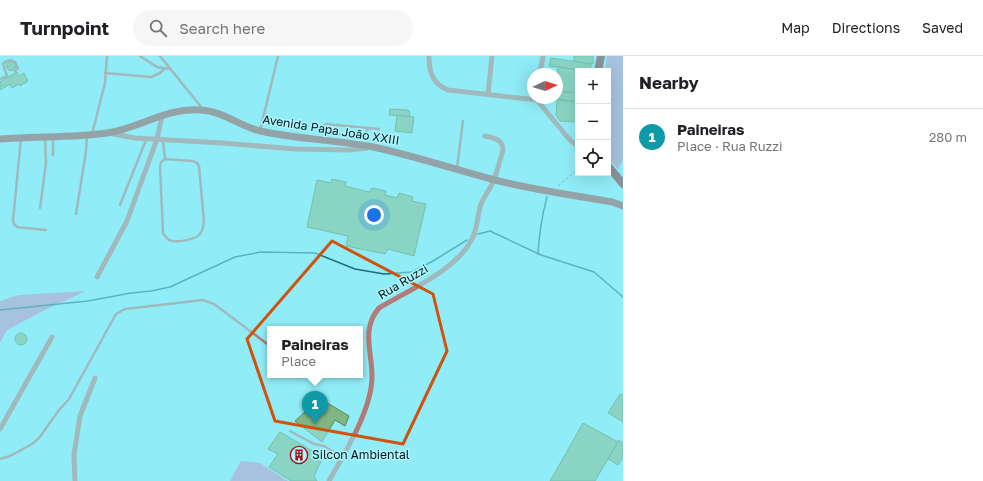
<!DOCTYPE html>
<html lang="en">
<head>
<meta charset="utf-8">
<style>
  body { margin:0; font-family:"Golos Text",sans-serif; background:#f6f6f6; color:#202124 }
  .controls { position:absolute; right:12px; top:12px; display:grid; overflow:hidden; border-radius:0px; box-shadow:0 4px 16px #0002 }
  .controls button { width:36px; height:36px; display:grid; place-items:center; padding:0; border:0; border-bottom:1px solid #e0e0e0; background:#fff; color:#202124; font:20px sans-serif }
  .compass { position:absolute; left:527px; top:12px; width:36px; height:36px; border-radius:50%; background:#fff; box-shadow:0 4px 16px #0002; rotate:86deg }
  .you { position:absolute; left:374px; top:159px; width:14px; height:14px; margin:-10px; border:3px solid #fff; border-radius:50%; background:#1a73e8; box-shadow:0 0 0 6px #1a73e833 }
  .badge { display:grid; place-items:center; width:26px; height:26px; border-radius:50%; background:#111827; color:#fff; font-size:13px; font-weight:700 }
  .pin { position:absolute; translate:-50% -33px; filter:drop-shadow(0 1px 2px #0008) }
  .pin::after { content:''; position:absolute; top:21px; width:14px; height:12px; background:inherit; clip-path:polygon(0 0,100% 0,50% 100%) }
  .popup { position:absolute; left:267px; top:270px; width:96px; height:52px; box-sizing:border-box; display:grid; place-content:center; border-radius:0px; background:#fff; filter:drop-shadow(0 1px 3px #0005); font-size:13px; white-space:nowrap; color:#757577 }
  .popup b { font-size:15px; color:#202124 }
  .popup::after { content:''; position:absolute; left:50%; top:100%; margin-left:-8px; border:8px solid transparent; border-top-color:#fff }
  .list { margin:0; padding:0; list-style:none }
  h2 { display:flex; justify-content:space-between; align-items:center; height:52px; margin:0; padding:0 16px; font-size:17px }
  h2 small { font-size:13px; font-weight:400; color:#757577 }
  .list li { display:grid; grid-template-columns:26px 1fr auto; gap:12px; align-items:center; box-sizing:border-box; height:56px; padding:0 16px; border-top:1px solid #e0e0e0 }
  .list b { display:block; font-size:15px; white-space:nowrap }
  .list p { margin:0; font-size:13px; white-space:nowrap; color:#757577 }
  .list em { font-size:13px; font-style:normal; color:#757577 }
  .icon { flex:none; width:22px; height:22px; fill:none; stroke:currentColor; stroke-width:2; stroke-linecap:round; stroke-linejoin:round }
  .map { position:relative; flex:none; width:623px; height:425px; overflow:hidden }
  header { display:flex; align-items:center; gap:24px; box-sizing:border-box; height:56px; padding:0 20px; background:#fff; border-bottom:1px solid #e0e0e0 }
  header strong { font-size:19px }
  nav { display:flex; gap:22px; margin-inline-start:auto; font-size:14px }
  .search { width:280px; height:36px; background:#f6f6f6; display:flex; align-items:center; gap:10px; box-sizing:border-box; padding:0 14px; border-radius:22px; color:#757577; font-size:15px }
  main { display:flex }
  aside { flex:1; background:#fff }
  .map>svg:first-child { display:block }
</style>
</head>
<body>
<header>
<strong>Turnpoint</strong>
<div class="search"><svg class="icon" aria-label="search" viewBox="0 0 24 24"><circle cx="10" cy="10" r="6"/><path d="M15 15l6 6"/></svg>Search here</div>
<nav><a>Map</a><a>Directions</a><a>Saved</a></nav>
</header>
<main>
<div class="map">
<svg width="623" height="425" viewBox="0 0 623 425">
  <rect width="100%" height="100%" fill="#90ecf7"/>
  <g fill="#c08ec2">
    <polygon points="607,0 623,0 623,104 618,113 608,102 608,15 605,15"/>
    <polygon points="86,235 45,254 7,274 0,287 0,245 19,239"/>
    <polygon points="241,405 260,407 288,425 230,425"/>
  </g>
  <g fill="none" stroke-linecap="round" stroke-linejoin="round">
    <g stroke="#1e6e76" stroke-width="1.5">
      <polyline points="478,178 490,175 541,199 594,216 623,241"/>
      <path d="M538 198C539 178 542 160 547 141"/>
      <polyline points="0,254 88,245 131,237 151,235 170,231 235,201 261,196 315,197 355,213 384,218 412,216 433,205 467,184"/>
    </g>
  </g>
  <g fill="#82b584" stroke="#57895a">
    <polygon points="574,0 593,0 593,8 574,6"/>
    <polygon points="551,2 591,8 590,15 549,10"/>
    <circle cx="11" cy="10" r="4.5"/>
    <polygon points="558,11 587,15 578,15 578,37 557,35"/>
    <polygon points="17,16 19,20 24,17 28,25 20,30 19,28 12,32 10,28 0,34 0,26"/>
    <polygon points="557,35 578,37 578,46 557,43"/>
    <polygon points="557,44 578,46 578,66 560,65 556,59"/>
    <polygon points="390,53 408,54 410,56 409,61 389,59"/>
    <polygon points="397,59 414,61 412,77 395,75"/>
    <polygon points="332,123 346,126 345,130 369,136 372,132 386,135 385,139 397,142 399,137 413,141 412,145 426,148 414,200 388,193 385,198 346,190 348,180 307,171 317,124 331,127"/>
    <circle cx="21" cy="283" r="6"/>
    <polygon points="620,338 623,339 623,366 608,357"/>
    <polygon points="324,345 349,360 345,370 335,364 322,386 295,365 305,356 319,348 322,349"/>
    <polygon points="583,367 618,386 595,425 550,425"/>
    <polygon points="280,376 323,401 314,420 317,425 291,425 269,411 278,398 268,393"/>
    <polygon points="619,384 623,387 623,401 618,409 608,403"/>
  </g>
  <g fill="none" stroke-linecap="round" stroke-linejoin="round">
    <polyline stroke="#477f86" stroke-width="1" stroke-dasharray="3 2" stroke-linecap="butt" points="558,130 578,113"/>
    <g stroke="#b17b76" stroke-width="2.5">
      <polyline points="140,0 157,11 170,13"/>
      <polyline points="160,0 202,52"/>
      <polyline points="105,17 151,21 160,17 164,13"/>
      <path d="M0 23 7 20 3 8C7 4 11 3 15 6L18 12 15 15"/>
      <polyline points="368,72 364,81 361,81 326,76 323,74 322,71 326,68 379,73"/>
      <polyline points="260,75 278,0"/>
      <polyline points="92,78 105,27 107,0"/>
      <polyline points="53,81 53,99"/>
      <polyline points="21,82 13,165 14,168 17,171 46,174"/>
      <polyline points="163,84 165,103"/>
      <path d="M165 103 193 105 197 107 199 110 204 166C203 170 203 175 200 178 195 184 176 187 169 184 166 182 165 180 163 177L160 110 161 106Z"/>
      <polyline points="457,112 463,65"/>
      <polyline points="120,149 146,84"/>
      <polyline points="40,152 46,107 45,81"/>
      <polyline points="76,158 86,95 87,81"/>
      <polyline points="290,375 314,388 324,390 342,401"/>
      <polyline points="0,403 10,400 32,388 39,382 59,354 69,343 116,258 125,253 203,244 214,248 270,290"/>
    </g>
    <g stroke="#b17b76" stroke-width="5">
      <path d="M429 0C429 15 432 28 448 34L537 44 569 83 578 91"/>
      <polyline points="540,18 543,0"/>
      <polyline points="488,38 492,0"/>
      <polyline points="108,77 135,82 222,87 295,93 349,94 367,92"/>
      <polyline points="97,221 127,165 157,83 162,60"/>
      <polyline points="0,373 52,281"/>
      <polyline points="75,425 74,399 80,360 95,322"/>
      <path d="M329 425C345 396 372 354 372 320 372 295 361 273 379 252 407 235 457 214 472 183 478 172 477 159 481 148 485 139 491 132 494 123 498 114 500 103 503 94 503 83 494 82 485 80"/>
    </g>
    <path stroke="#974b45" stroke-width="7" d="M0 83C35 80 72 82 107 77 140 72 167 51 201 54 222 55 240 70 260 75 296 83 336 84 373 91 415 100 453 113 495 124 533 134 573 139 612 146L623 150"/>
    <g stroke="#822423" stroke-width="8">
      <polyline points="598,15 601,0"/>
      <polyline points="608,110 623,128"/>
    </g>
  </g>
  <path d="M0 0H623V425H0ZM332 185 433 238 447 295 403 388 275 365 247 283Z" fill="#90ecf7" fill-opacity=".55" fill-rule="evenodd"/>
  <path fill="none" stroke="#d1520d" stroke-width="3" stroke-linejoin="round" d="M332 185 433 238 447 295 403 388 275 365 247 283Z"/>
  <defs>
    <symbol id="building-ring" viewBox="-11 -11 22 22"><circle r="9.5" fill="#aff6ff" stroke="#a50d1b" stroke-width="1.5"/><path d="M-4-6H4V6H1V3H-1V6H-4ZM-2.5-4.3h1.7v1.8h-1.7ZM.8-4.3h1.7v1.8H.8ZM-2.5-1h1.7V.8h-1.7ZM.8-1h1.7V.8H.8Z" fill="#a50d1b"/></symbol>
  </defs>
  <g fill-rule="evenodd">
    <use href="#building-ring" x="289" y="389" width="20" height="20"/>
  </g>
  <g text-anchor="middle" stroke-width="3" stroke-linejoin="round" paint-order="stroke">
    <g font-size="12" fill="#00171a" stroke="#aff6ff">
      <text transform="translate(331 74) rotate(9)" y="4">Avenida Papa João XXIII</text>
      <text transform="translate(403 226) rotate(-31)" y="4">Rua Ruzzi</text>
    </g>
    <g font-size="12" fill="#00171a" stroke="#aff6ff" text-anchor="start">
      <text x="312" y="403">Silcon Ambiental</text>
    </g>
  </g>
</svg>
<div class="controls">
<button>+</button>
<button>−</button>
<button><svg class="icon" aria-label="locate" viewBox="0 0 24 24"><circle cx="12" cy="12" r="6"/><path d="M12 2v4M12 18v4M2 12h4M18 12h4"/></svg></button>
</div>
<svg class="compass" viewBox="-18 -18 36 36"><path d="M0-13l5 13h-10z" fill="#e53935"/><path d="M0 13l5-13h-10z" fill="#757577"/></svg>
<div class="you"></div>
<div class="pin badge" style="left:315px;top:368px;background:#0f9aa8">1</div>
<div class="popup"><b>Paineiras</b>Place</div>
</div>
<aside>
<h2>Nearby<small></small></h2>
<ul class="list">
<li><span class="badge" style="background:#0f9aa8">1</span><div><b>Paineiras</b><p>Place · Rua Ruzzi</p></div><em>280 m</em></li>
</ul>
</aside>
</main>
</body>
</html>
